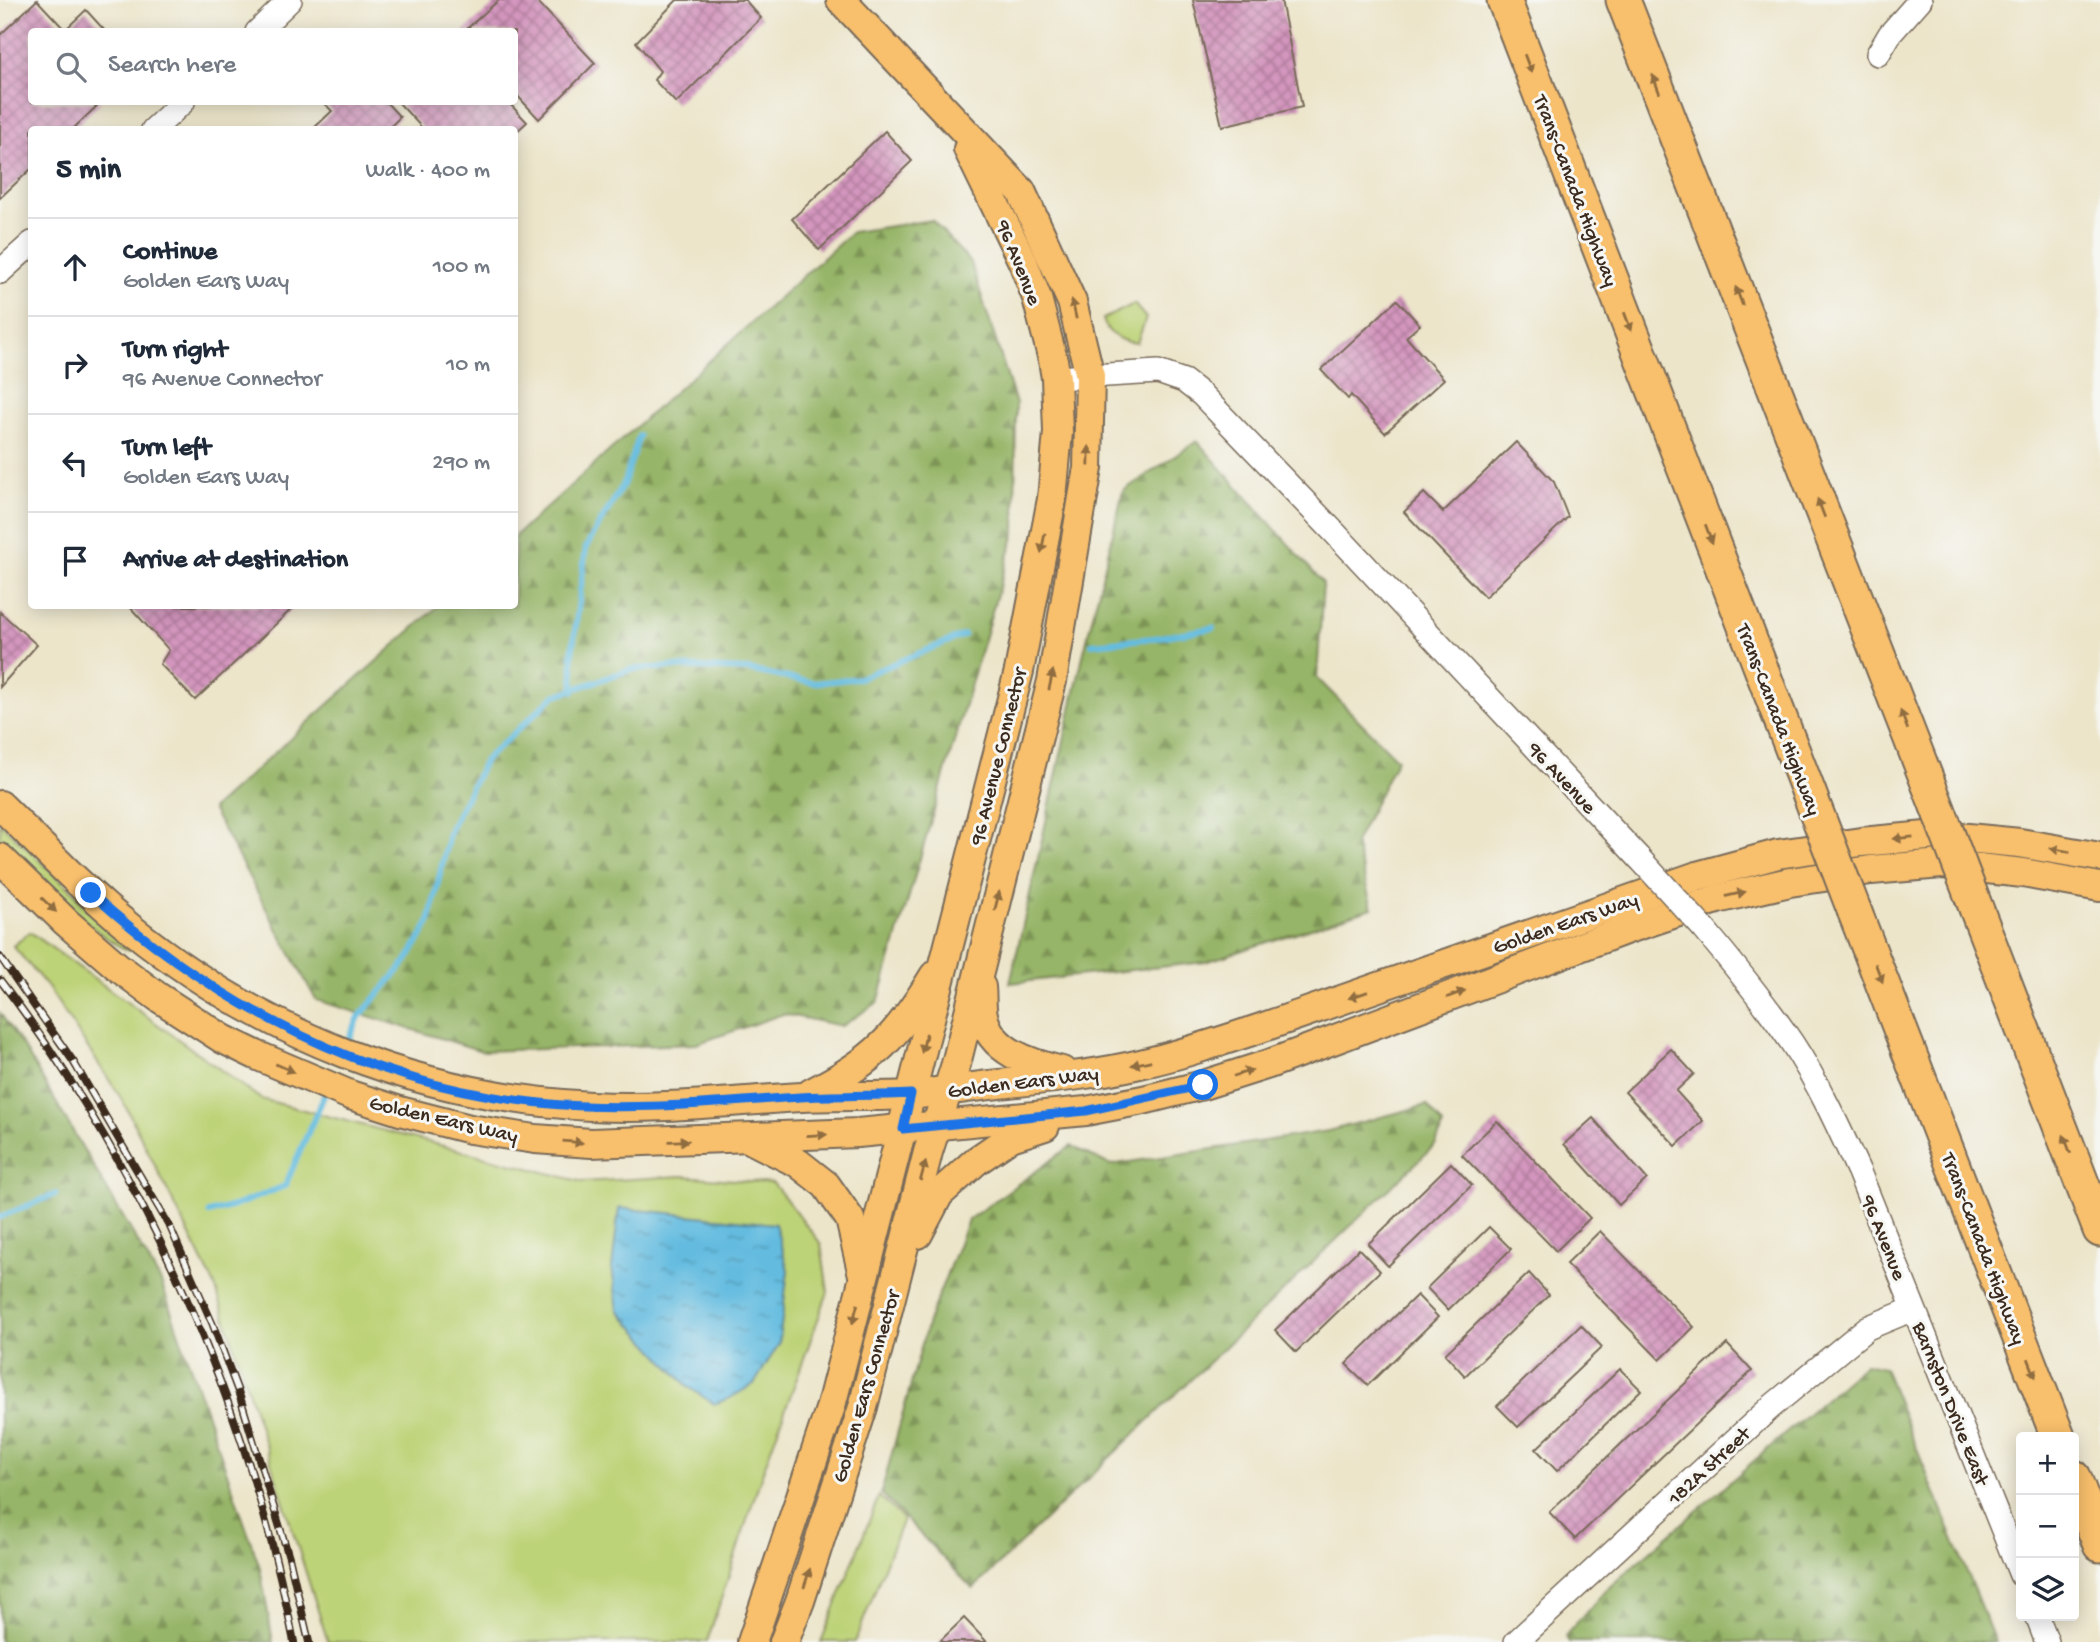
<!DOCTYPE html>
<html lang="en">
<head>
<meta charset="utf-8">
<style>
  body { margin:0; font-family:"Gochi Hand",sans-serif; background:#f6f6f7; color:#1f2937 }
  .controls { position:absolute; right:21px; bottom:21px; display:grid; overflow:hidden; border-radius:7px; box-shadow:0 4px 18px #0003 }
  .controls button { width:63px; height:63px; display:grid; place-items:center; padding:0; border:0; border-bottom:2px solid #e0e1e3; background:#fff; color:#1f2937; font:35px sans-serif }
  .stop { position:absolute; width:21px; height:21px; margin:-16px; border:5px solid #1a73e8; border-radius:50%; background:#fff }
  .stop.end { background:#1a73e8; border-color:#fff; box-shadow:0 2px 7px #0008 }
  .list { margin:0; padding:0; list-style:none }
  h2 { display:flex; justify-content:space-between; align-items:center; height:91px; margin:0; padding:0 28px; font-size:30px }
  h2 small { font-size:23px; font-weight:400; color:#747a83 }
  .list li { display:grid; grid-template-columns:46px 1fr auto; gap:21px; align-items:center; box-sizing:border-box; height:98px; padding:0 28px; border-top:2px solid #e0e1e3 }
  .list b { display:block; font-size:26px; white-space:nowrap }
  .list p { margin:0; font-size:23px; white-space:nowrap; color:#747a83 }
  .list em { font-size:23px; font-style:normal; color:#747a83 }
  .icon { flex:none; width:38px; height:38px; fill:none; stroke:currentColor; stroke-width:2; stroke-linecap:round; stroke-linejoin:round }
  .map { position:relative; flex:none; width:2100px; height:1642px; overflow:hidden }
  .search { position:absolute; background:#fff; box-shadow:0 4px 18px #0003; left:28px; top:28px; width:490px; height:77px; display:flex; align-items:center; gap:18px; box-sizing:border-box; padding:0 24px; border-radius:7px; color:#747a83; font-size:26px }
  .panel { position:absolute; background:#fff; box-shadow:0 4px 18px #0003; left:28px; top:126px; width:490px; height:483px; border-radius:7px }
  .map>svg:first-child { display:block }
</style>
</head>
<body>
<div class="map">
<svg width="2100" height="1642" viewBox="0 0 2100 1642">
  <defs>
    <pattern id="forest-firs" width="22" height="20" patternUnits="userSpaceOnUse" patternTransform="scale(1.75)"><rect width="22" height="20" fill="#96b568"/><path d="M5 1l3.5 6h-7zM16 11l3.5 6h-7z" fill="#7c9355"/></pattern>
    <pattern id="water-ripples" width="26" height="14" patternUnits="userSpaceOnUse" patternTransform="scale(1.75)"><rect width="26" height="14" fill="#63bce0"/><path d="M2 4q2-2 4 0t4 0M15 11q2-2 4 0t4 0" fill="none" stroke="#5399b5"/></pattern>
    <pattern id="building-cross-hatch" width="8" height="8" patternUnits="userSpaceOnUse" patternTransform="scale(1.75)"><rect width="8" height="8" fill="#d496be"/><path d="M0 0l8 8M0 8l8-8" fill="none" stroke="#ad7b9a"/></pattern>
  </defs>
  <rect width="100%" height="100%" fill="#f6f6f2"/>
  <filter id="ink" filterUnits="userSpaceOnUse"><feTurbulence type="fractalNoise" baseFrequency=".0143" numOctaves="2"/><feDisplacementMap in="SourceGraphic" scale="14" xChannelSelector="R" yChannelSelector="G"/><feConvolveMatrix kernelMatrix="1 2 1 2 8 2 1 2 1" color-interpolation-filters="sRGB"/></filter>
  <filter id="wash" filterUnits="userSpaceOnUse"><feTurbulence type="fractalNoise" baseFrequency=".00686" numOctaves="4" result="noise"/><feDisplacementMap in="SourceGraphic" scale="28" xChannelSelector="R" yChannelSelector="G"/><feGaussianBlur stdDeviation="1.57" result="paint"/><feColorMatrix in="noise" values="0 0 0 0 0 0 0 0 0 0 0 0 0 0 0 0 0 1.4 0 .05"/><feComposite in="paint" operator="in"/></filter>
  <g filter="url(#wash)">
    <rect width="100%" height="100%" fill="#ece5ca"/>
    <g fill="#bdd378" stroke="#7c7e4b" stroke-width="2">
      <path d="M1134 304 1146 318 1137 343C1121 342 1107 335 1103 319Z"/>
      <path d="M0 823 131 946 128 951C79 925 40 877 0 839Z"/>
      <polygon points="30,932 261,1099 583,1182 682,1176 773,1183 821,1244 828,1292 763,1471 707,1642 328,1642 215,1286 123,1101 47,986 13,946"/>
      <polygon points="879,1496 903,1519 855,1642 821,1642"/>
    </g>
    <g fill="url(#forest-firs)" stroke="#687043" stroke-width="2">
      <polygon points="932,220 971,263 1016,404 1015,533 878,1002 842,1026 783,1014 696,1044 482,1051 316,1000 212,809 438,606 514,606 515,536 852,232"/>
      <polygon points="1197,441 1323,583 1317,678 1397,759 1355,843 1372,908 1206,962 1010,983 1082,660 1123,491"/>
      <polygon points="0,1013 26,1051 161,1282 260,1568 273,1642 0,1642"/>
      <polygon points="1427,1105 1443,1125 1436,1144 973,1589 881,1493 928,1322 968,1220 1071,1146 1110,1165 1328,1131"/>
      <polygon points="1865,1364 1884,1368 1995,1642 1569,1642 1565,1636 1606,1590"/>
    </g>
    <polygon fill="url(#water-ripples)" stroke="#4f737f" stroke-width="2" points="619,1208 775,1224 788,1270 779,1344 754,1384 730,1398 714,1404 687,1386 618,1310 612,1268"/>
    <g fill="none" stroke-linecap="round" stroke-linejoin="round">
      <g stroke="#63bce0" stroke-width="6">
        <polyline points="1092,644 1154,638 1213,628"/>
        <polyline points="574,691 572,654 586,547 624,483 639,436"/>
        <polyline points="346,1046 359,1017 407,961 429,923 450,829 485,760 554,696 632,669 675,667 748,670 814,683 859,678 964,635"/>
        <polyline points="209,1213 234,1206 285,1186 326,1091"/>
        <polyline points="0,1217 56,1194"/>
      </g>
    </g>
    <g id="blocks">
      <g fill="url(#building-cross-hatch)">
        <polygon points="37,0 65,30 86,10 106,32 32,32 32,102 101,102 72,130 32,130 32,168 0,198 0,35"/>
        <polygon points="499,0 536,0 595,63 539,119 514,92 514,32 463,32"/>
        <polygon points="677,0 745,0 761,18 676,103 654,80 660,71 636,42"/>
        <polygon points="1193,0 1281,0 1302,107 1222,126"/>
        <polygon points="323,102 386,102 400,117 387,130 312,130 332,111"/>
        <polygon points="398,102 508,102 527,122 514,134 514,130 424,130"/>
        <polygon points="885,131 912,161 819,250 792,219"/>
        <polygon points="1397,300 1420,325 1406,337 1444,379 1385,433 1351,395 1348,399 1321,370"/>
        <polygon points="1516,442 1554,482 1568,517 1485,597 1404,512 1424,493 1443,512"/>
        <polygon points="129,606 295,606 195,700 160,664 169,650"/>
        <polygon points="0,612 37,645 0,687"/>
        <polygon points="1671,1049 1694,1074 1676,1091 1703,1121 1676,1146 1625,1092"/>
        <polygon points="1593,1118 1647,1179 1619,1205 1564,1144"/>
        <polygon points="1497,1121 1590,1218 1556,1251 1462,1155"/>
        <polygon points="1451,1163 1472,1185 1388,1266 1368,1244"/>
        <polygon points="1489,1227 1511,1249 1448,1310 1427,1288"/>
        <polygon points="1600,1231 1694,1327 1660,1360 1566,1264"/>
        <polygon points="1359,1249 1380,1271 1296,1352 1275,1330"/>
        <polygon points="1529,1273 1549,1295 1465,1376 1445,1354"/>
        <polygon points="1417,1295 1438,1317 1368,1385 1346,1364"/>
        <polygon points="1581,1325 1602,1347 1518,1427 1497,1406"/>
        <polygon points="1727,1344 1752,1371 1575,1539 1549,1512"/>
        <polygon points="1620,1369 1641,1390 1557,1471 1536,1449"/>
        <polygon points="964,1618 987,1642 939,1642"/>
      </g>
    </g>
  </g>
  <g filter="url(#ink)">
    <use href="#blocks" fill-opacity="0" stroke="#796b5a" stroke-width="2"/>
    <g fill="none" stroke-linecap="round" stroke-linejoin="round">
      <defs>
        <g id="minor">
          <polyline points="257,32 290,0"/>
          <polyline points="1878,54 1890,34 1920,0"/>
          <polyline points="153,130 183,102"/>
          <polyline points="0,272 32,243"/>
          <polyline points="1056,378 1158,372 1184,381 1202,395 1333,531 1640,859"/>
          <path d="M1704 929C1735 966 1765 1003 1792 1043 1819 1084 1839 1128 1859 1172L2021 1575"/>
          <polyline points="2037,1616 2047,1642"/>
          <polyline points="1516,1642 1771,1407 1867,1328 1913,1309"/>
        </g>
        <g id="major">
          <path d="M0 805C42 846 83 890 129 927 261 1034 420 1097 591 1106 661 1110 731 1101 802 1097 838 1095 874 1097 911 1095 940 1092 969 1087 999 1084 1046 1079 1094 1075 1140 1064 1180 1055 1219 1042 1258 1029L1697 876 1778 854 1861 842 1937 835 2020 843 2100 857"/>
          <polyline points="0,858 66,922 118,967 158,997 223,1039 256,1055 350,1095 400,1111 470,1129 535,1139 591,1143 858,1133 1086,1111 1143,1100 1203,1085 1269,1064 1625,930 1717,899 1790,882 1871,870 1942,864 2023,873 2100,887"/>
          <path d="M981 987C982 996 981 1006 983 1015 990 1052 1032 1064 1062 1071"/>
          <path d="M811 1093C874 1061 897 1037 934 976"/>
          <polyline points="752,1140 798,1163 826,1185 850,1219 863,1275"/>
          <polyline points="918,1234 939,1194 976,1161 1011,1137 1045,1126"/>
          <polyline points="752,1642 831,1406 1019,671 1052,499 1058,432 1056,378 1053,360 1037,298 1023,262 968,149"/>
          <polyline points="784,1642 800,1601 863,1407 928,1152 956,1064 1052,681 1088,468 1090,376 1072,302 1021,191 841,0"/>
        </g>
        <g id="highway">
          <polyline points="1504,0 1809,793"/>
          <polyline points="1623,0 1928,783"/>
          <polyline points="1976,908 2100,1230"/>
          <polyline points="1854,910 2058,1437"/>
          <polyline points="2074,1477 2100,1545"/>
        </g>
      </defs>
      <use href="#minor" stroke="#796b5a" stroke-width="26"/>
      <use href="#major" stroke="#796b5a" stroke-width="32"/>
      <use href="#highway" stroke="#796b5a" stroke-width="37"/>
      <use href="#minor" stroke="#fff" stroke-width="23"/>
      <use href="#major" stroke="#f8bf6c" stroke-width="28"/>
      <use href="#highway" stroke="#f8bf6c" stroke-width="33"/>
      <defs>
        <g id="rail">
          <polyline points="0,957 73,1061 170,1227 213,1325 240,1397 289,1557 309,1642"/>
          <path d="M0 980C145 1170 249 1407 294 1642"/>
        </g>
      </defs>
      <use href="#rail" stroke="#3b2a1e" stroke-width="8"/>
      <use href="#rail" stroke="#f6f6f2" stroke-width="5" stroke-dasharray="16" stroke-linecap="butt"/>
      <defs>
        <polyline id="minor-bridge" points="1640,859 1704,929"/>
        <g id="highway-bridge">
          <polyline points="1928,783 1976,908"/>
          <polyline points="1809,793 1854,910"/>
        </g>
      </defs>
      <use href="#minor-bridge" stroke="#796b5a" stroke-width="26" stroke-linecap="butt"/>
      <use href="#highway-bridge" stroke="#796b5a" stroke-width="37" stroke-linecap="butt"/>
      <use href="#minor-bridge" stroke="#fff" stroke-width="23"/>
      <use href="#highway-bridge" stroke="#f8bf6c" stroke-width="33"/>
    </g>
    <defs><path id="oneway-solid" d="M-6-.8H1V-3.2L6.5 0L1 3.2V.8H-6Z" transform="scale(1.75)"/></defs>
    <g fill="#906d41">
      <use href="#oneway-solid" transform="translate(1528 64) rotate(69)"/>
      <use href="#oneway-solid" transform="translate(1656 84) rotate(-111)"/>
      <use href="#oneway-solid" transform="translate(1739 296) rotate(-111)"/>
      <use href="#oneway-solid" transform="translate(1074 309) rotate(-103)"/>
      <use href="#oneway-solid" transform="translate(1628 322) rotate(69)"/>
      <use href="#oneway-solid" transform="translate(1089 456) rotate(-89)"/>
      <use href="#oneway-solid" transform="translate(1821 508) rotate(-111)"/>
      <use href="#oneway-solid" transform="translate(1709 534) rotate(69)"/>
      <use href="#oneway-solid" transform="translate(1043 543) rotate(101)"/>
      <use href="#oneway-solid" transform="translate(1051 680) rotate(-78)"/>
      <use href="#oneway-solid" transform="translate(1904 720) rotate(-111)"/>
      <use href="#oneway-solid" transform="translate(1903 838) rotate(174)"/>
      <use href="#oneway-solid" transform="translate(2060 850) rotate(-170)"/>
      <use href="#oneway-solid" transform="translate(1736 894) rotate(-13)"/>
      <use href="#oneway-solid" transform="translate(997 901) rotate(-76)"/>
      <use href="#oneway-solid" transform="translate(49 905) rotate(44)"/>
      <use href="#oneway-solid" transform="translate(1879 973) rotate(69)"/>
      <use href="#oneway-solid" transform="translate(1456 994) rotate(-21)"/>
      <use href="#oneway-solid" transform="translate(1358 995) rotate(161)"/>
      <use href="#oneway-solid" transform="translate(924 1043) rotate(104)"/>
      <use href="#oneway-solid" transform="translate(1141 1063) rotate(167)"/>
      <use href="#oneway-solid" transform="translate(285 1068) rotate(23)"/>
      <use href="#oneway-solid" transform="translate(1243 1073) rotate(-18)"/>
      <use href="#oneway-solid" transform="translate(817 1135) rotate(-3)"/>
      <use href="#oneway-solid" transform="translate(679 1141) rotate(-2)"/>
      <use href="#oneway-solid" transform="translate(573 1142) rotate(5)"/>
      <use href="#oneway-solid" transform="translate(2067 1144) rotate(-111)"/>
      <use href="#oneway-solid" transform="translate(923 1171) rotate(-75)"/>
      <use href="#oneway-solid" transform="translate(855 1314) rotate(105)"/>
      <use href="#oneway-solid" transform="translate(2032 1368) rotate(69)"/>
      <use href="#oneway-solid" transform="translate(807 1578) rotate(-72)"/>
    </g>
  </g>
  <g fill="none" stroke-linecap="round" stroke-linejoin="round" filter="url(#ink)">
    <path stroke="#1a73e8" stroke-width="9" d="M91 893C216 1006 370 1086 540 1103 627 1112 713 1103 800 1097 837 1095 874 1096 911 1094L903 1129 1086 1111 1203 1085"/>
  </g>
  <g text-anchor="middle" stroke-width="6" stroke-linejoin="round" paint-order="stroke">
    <g font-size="21" fill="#3b2a1e" stroke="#f6f6f2">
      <text transform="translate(1577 190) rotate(69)" y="7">Trans-Canada Highway</text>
      <text transform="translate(1020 262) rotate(68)" y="7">96 Avenue</text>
      <text transform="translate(1780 719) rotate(69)" y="7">Trans-Canada Highway</text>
      <text transform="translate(997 756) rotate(-76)" y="7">96 Avenue Connector</text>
      <text transform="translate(1563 777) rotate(47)" y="7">96 Avenue</text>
      <text transform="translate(1565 922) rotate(-19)" y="7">Golden Ears Way</text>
      <text transform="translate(1023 1081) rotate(-7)" y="7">Golden Ears Way</text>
      <text transform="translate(444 1118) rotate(13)" y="7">Golden Ears Way</text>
      <text transform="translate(1885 1237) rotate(68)" y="7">96 Avenue</text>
      <text transform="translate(1985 1248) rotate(69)" y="7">Trans-Canada Highway</text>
      <text transform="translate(865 1386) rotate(-74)" y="7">Golden Ears Connector</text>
      <text transform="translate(1952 1403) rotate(68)" y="7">Barnston Drive East</text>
      <text transform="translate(1708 1465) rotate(-43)" y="7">182A Street</text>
    </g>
  </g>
</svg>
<div class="controls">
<button>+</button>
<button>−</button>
<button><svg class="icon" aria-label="layers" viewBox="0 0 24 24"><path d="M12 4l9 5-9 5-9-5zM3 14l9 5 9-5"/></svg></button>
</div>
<div class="stop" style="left:1203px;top:1085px"></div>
<div class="stop end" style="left:91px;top:893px"></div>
<div class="search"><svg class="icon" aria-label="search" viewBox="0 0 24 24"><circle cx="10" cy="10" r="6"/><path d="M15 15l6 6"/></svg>Search here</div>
<section class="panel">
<h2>5 min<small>Walk · 400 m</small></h2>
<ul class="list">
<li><svg class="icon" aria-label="ahead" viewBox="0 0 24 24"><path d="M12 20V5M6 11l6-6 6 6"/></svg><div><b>Continue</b><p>Golden Ears Way</p></div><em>100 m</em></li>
<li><svg class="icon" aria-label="right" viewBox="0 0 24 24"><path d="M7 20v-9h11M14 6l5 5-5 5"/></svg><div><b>Turn right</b><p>96 Avenue Connector</p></div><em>10 m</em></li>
<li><svg class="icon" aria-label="left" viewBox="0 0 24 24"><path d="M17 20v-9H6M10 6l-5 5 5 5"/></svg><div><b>Turn left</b><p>Golden Ears Way</p></div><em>290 m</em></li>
<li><svg class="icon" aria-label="arrive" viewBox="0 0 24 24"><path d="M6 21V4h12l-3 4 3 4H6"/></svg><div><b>Arrive at destination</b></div></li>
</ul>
</section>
</div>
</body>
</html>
